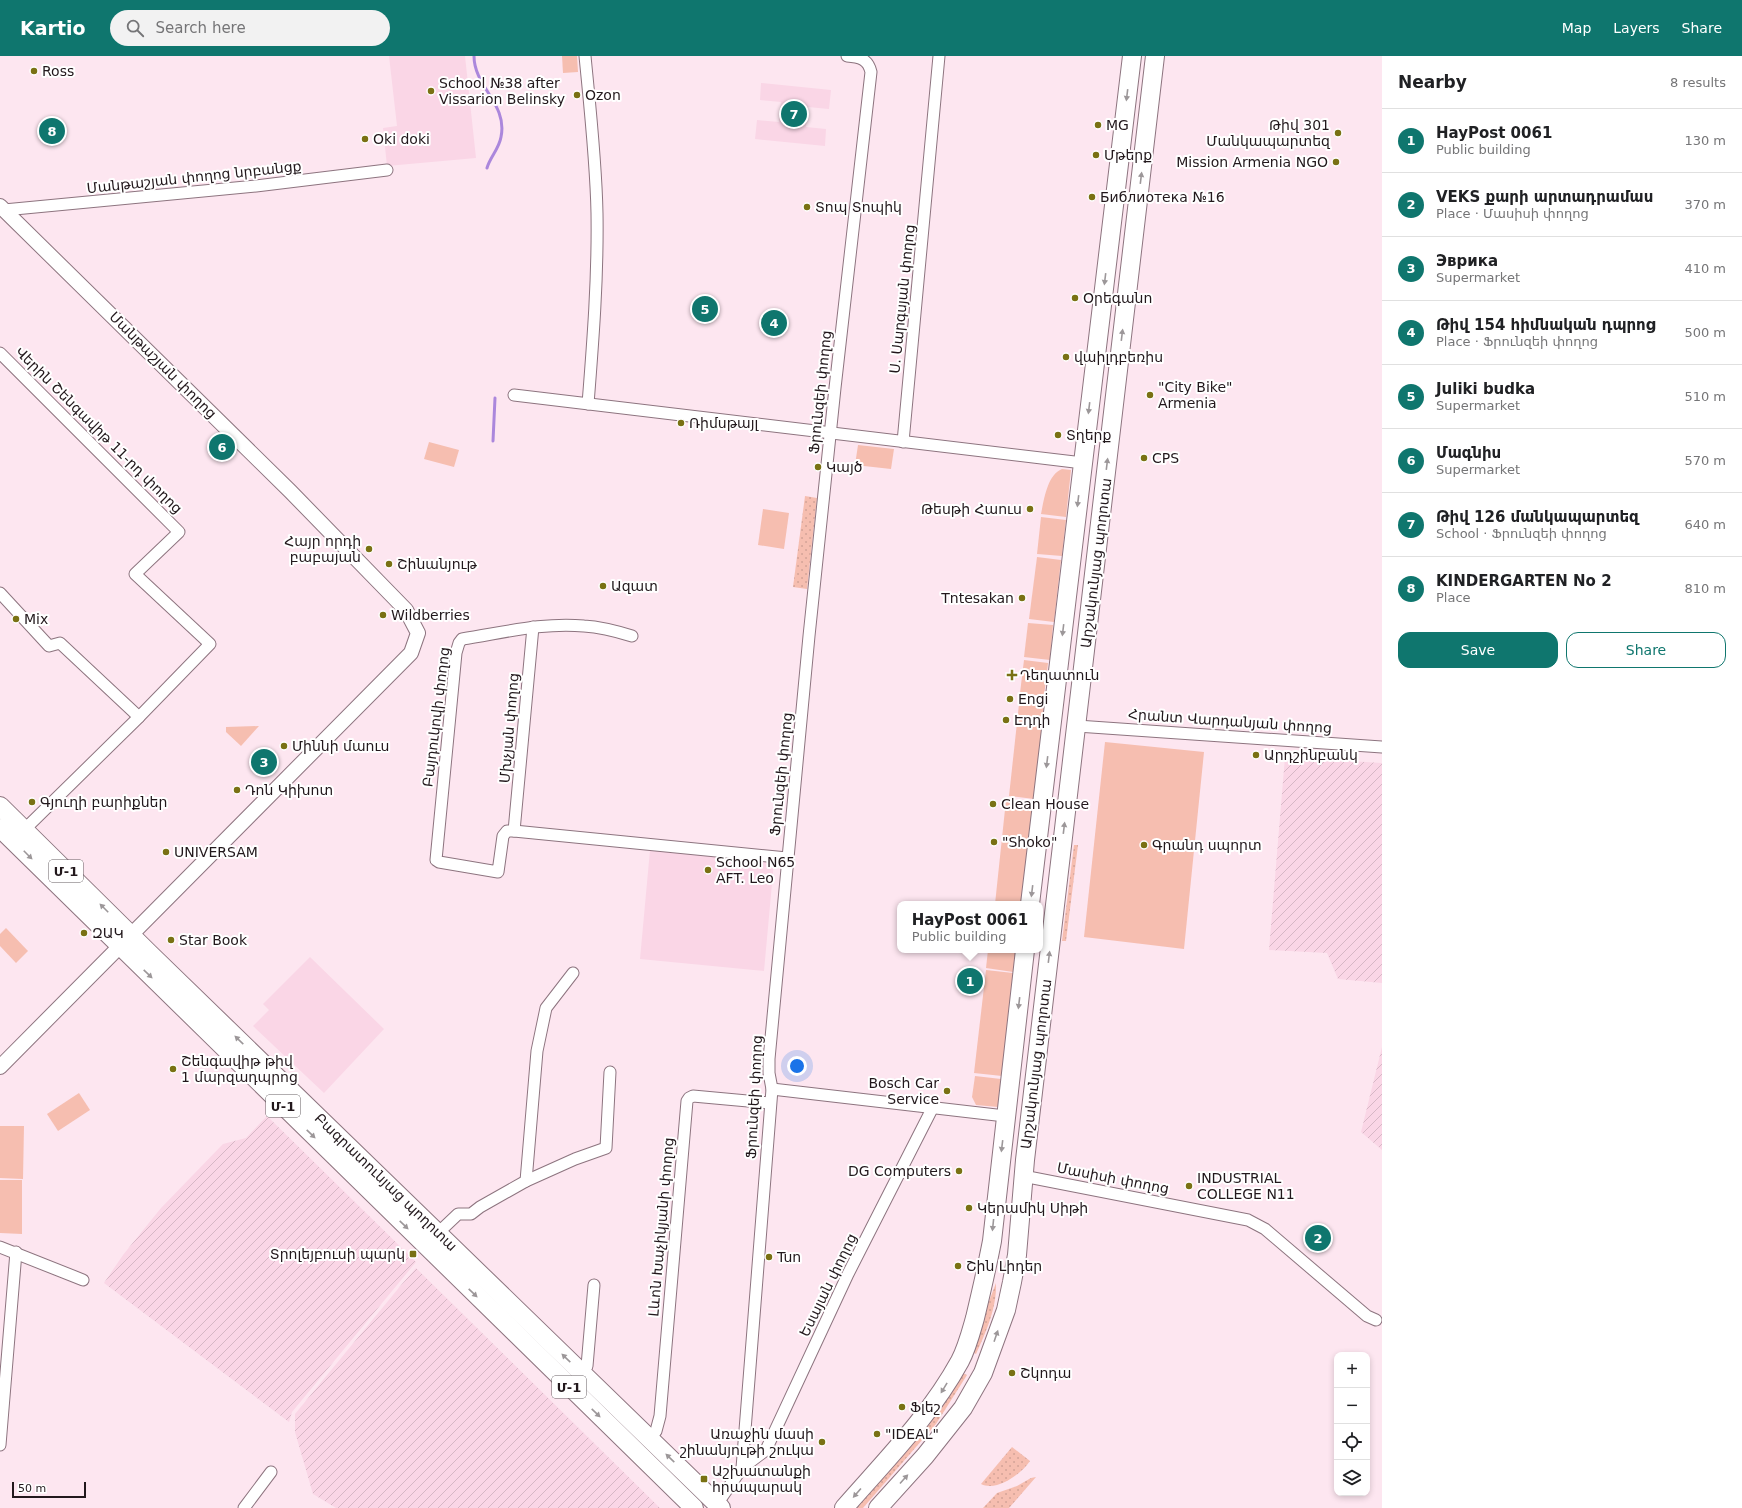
<!DOCTYPE html>
<html lang="en">
<head>
<meta charset="utf-8">
<style>
  body { margin:0; font-family:"DejaVu Sans","Noto Sans Armenian",sans-serif; background:#f2f2f2; color:#202124 }
  .controls { position:absolute; right:12px; bottom:12px; display:grid; overflow:hidden; border-radius:8px; box-shadow:0 2px 6px #0003 }
  .controls button { width:36px; height:36px; display:grid; place-items:center; padding:0; border:0; border-bottom:1px solid #e0e0e0; background:#fff; color:#202124; font:20px sans-serif }
  .scale { position:absolute; left:12px; bottom:10px; width:74px; box-sizing:border-box; padding-left:4px; border:2px solid #22181c; border-top:0; font-size:11px; line-height:14px; white-space:nowrap; color:#22181c; -webkit-text-stroke:3px #fff; paint-order:stroke }
  .you { position:absolute; left:797px; top:1010px; width:14px; height:14px; margin:-10px; border:3px solid #fff; border-radius:50%; background:#1a73e8; box-shadow:0 0 0 6px #1a73e833 }
  .badge { display:grid; place-items:center; width:26px; height:26px; border-radius:50%; background:#0f766e; color:#fff; font-size:13px; font-weight:700 }
  .pin { position:absolute; translate:-50% -50%; border:2px solid #fff; box-shadow:0 1px 4px #0006 }
  .popup { position:absolute; left:897px; top:845px; width:146px; height:52px; box-sizing:border-box; display:grid; place-content:center; border-radius:8px; background:#fff; filter:drop-shadow(0 1px 3px #0005); font-size:13px; white-space:nowrap; color:#757577 }
  .popup b { font-size:15px; color:#202124 }
  .popup::after { content:''; position:absolute; left:50%; top:100%; margin-left:-8px; border:8px solid transparent; border-top-color:#fff }
  .list { margin:0; padding:0; list-style:none }
  h2 { display:flex; justify-content:space-between; align-items:center; height:52px; margin:0; padding:0 16px; font-size:17px }
  h2 small { font-size:13px; font-weight:400; color:#757577 }
  .list li { display:grid; grid-template-columns:26px 1fr auto; gap:12px; align-items:center; box-sizing:border-box; height:64px; padding:0 16px; border-top:1px solid #e0e0e0 }
  .list b { display:block; font-size:15px; white-space:nowrap }
  .list p { margin:0; font-size:13px; white-space:nowrap; color:#757577 }
  .list em { font-size:13px; font-style:normal; color:#757577 }
  .actions { display:flex; gap:8px; padding:12px 16px }
  .actions a { flex:1; padding:9px 0; border:1px solid #0f766e; border-radius:12px; text-align:center; font-size:14px; color:#0f766e }
  .actions .main { background:#0f766e; color:#fff }
  .icon { flex:none; width:22px; height:22px; fill:none; stroke:currentColor; stroke-width:2; stroke-linecap:round; stroke-linejoin:round }
  .map { position:relative; flex:none; width:1382px; height:1452px; overflow:hidden }
  header { display:flex; align-items:center; gap:24px; box-sizing:border-box; height:56px; padding:0 20px; background:#0f766e; color:#fff }
  header strong { font-size:19px }
  nav { display:flex; gap:22px; margin-inline-start:auto; font-size:14px }
  .search { width:280px; height:36px; background:#f2f2f2; display:flex; align-items:center; gap:10px; box-sizing:border-box; padding:0 14px; border-radius:22px; color:#757577; font-size:15px }
  main { display:flex }
  aside { flex:1; background:#fff }
  .map>svg:first-child { display:block }
</style>
</head>
<body>
<header>
<strong>Kartio</strong>
<div class="search"><svg class="icon" aria-label="search" viewBox="0 0 24 24"><circle cx="10" cy="10" r="6"/><path d="M15 15l6 6"/></svg>Search here</div>
<nav><a>Map</a><a>Layers</a><a>Share</a></nav>
</header>
<main>
<div class="map">
<svg width="1382" height="1452" viewBox="0 0 1382 1452">
  <defs>
    <pattern id="industrial-furrows" width="10" height="10" patternUnits="userSpaceOnUse"><rect width="10" height="10" fill="#fad6e6"/><path d="M-1 1l2-2M0 10L10 0M9 11l2-2" fill="none" stroke="#d6b7c5"/></pattern>
    <pattern id="grass-dots" width="8" height="8" patternUnits="userSpaceOnUse"><rect width="8" height="8" fill="#f6beb0"/><path d="M2 2h.1M6 6h.1" fill="none" stroke="#d3a397" stroke-width="1.8" stroke-linecap="round"/></pattern>
  </defs>
  <rect width="100%" height="100%" fill="#fde6f0"/>
  <g fill="#fad6e6">
    <polygon points="389,0 465,0 476,102 387,110 383,72 397,70"/>
    <polygon points="761,27 831,34 829,53 808,51 806,71 826,73 825,90 755,83 757,64 779,66 781,46 760,44"/>
    <polygon points="650,794 774,806 764,915 640,903"/>
    <polygon points="310,901 384,973 324,1037 253,970 269,954 263,948"/>
  </g>
  <g fill="url(#industrial-furrows)">
    <polygon points="1285,701 1382,707 1382,927 1338,923 1327,897 1269,894"/>
    <polygon points="1382,991 1382,1094 1361,1076"/>
    <polygon points="267,1060 416,1206 292,1356 289,1366 104,1227 123,1199 161,1152 223,1088 246,1082"/>
    <polygon points="416,1212 660,1452 336,1452 313,1438 295,1376 295,1358 402,1228"/>
  </g>
  <g fill="url(#grass-dots)">
    <polygon points="805,440 817,442 807,533 793,531"/>
    <polygon points="1074,789 1078,789 1066,885 1062,885"/>
    <path d="M996 1227C997 1251 986 1276 976 1298L970 1295Z"/>
    <polygon points="960,1316 967,1319 936,1368 863,1452 853,1452"/>
    <path d="M1012 1391 1030 1405C1021 1418 997 1436 981 1428Z"/>
    <polygon points="1036,1421 1009,1452 983,1452 997,1437 1017,1430 1031,1422"/>
  </g>
  <g fill="#f6beb0">
    <polygon points="562,0 577,0 578,16 563,17"/>
    <polygon points="429,386 459,394 454,411 424,403"/>
    <polygon points="858,389 894,393 891,413 855,409"/>
    <path d="M1062 413 1071 414 1066 461 1041 458C1044 444 1047 419 1062 413Z"/>
    <polygon points="763,453 789,457 784,493 758,489"/>
    <polygon points="1041,461 1066,464 1062,500 1037,498"/>
    <polygon points="1037,501 1061,504 1054,566 1029,563"/>
    <polygon points="1028,567 1053,569 1050,604 1024,601"/>
    <polygon points="1024,604 1048,607 1044,640 1020,637"/>
    <polygon points="1020,639 1045,641 1034,743 1009,740"/>
    <polygon points="259,670 241,690 226,676 226,671"/>
    <polygon points="1105,686 1204,696 1184,893 1084,881"/>
    <polygon points="1006,744 1033,747 1022,848 995,848"/>
    <polygon points="6,872 28,895 16,907 0,890 0,878"/>
    <polygon points="988,894 1016,894 1013,916 986,912"/>
    <polygon points="986,914 1013,917 1002,1020 974,1017"/>
    <polygon points="975,1020 1001,1023 998,1051 976,1049 972,1041"/>
    <polygon points="79,1037 90,1054 58,1075 47,1058"/>
    <polygon points="0,1070 24,1070 23,1123 0,1122"/>
    <polygon points="0,1124 22,1124 22,1178 0,1177"/>
  </g>
  <g fill="none" stroke-linecap="round" stroke-linejoin="round">
    <g stroke="#ab87dc" stroke-width="3">
      <path d="M474 0C474 31 508 48 501 81 499 93 490 101 487 112"/>
      <polyline points="493,385 495,342"/>
    </g>
    <defs>
      <g id="minor">
        <path d="M585 0C590 52 596 105 597 157 598 221 593 285 588 348"/>
        <polyline points="4,154 256,130 387,114"/>
        <polyline points="0,297 179,476 135,518 210,588 139,661 24,774"/>
        <polyline points="514,339 1083,407"/>
        <polyline points="903,386 939,0"/>
        <polyline points="0,537 49,590 60,587 139,661"/>
        <path d="M632 580C616 575 601 571 584 570 543 566 502 577 462 583L459 587 456 597 436 804 439 806 498 816 503 780 507 775H514L787 802"/>
        <polyline points="1077,670 1382,691"/>
        <polyline points="514,775 533,571"/>
        <polyline points="772,1033 1005,1060"/>
        <polyline points="1023,1120 1248,1164 1265,1173 1367,1260 1376,1264"/>
        <polyline points="526,1125 575,1103 606,1092 610,1016"/>
        <polyline points="438,1177 458,1158 471,1158 480,1151 526,1125 537,995 546,952 573,917"/>
        <polyline points="0,1191 83,1224"/>
        <polyline points="580,1316 587,1310 594,1229"/>
        <polyline points="650,1383 656,1375 660,1360 687,1045 689,1042 693,1040 770,1047"/>
        <polyline points="0,1389 16,1196"/>
        <polyline points="742,1412 766,1394 848,1218 933,1051"/>
        <path d="M717 1448 742 1412 772 1033 769 1017V1003L809 580 835 332 871 16C868 3 860 1 847 0"/>
        <polyline points="244,1452 271,1416"/>
      </g>
      <polyline id="tertiary" points="0,150 290,435 406,554 418,577 411,597 0,1011"/>
      <g id="primary">
        <polyline points="0,750 151,899 721,1452"/>
        <polyline points="0,772 694,1452"/>
        <polyline points="1030,848 1132,0"/>
        <path d="M844 1452C885 1405 930 1360 960 1305 967 1292 971 1276 975 1262 981 1237 987 1211 992 1185L1025 894"/>
        <polyline points="878,1452 925,1400 963,1352 983,1317 1006,1254 1012,1226 1017,1199 1025,1104 1155,0"/>
      </g>
    </defs>
    <use href="#minor" stroke="#8d747f" stroke-width="13"/>
    <use href="#tertiary" stroke="#8d747f" stroke-width="16"/>
    <use href="#primary" stroke="#8d747f" stroke-width="20"/>
    <use href="#minor" stroke="#fff" stroke-width="11"/>
    <use href="#tertiary" stroke="#fff" stroke-width="14"/>
    <use href="#primary" stroke="#fff" stroke-width="18"/>
  </g>
  <defs><path id="oneway-solid" d="M-6-.8H1V-3.2L6.5 0L1 3.2V.8H-6Z"/></defs>
  <g fill="#9c9799">
    <use href="#oneway-solid" transform="translate(1127 39) rotate(97)"/>
    <use href="#oneway-solid" transform="translate(1141 122) rotate(-83)"/>
    <use href="#oneway-solid" transform="translate(1105 223) rotate(97)"/>
    <use href="#oneway-solid" transform="translate(1122 279) rotate(-83)"/>
    <use href="#oneway-solid" transform="translate(1089 352) rotate(97)"/>
    <use href="#oneway-solid" transform="translate(1107 408) rotate(-83)"/>
    <use href="#oneway-solid" transform="translate(1078 445) rotate(97)"/>
    <use href="#oneway-solid" transform="translate(1063 574) rotate(97)"/>
    <use href="#oneway-solid" transform="translate(1047 706) rotate(97)"/>
    <use href="#oneway-solid" transform="translate(1064 772) rotate(-83)"/>
    <use href="#oneway-solid" transform="translate(28 799) rotate(45)"/>
    <use href="#oneway-solid" transform="translate(1032 835) rotate(97)"/>
    <use href="#oneway-solid" transform="translate(104 852) rotate(-135)"/>
    <use href="#oneway-solid" transform="translate(1049 901) rotate(-83)"/>
    <use href="#oneway-solid" transform="translate(148 918) rotate(44)"/>
    <use href="#oneway-solid" transform="translate(1019 947) rotate(97)"/>
    <use href="#oneway-solid" transform="translate(239 984) rotate(-136)"/>
    <use href="#oneway-solid" transform="translate(311 1078) rotate(44)"/>
    <use href="#oneway-solid" transform="translate(1002 1090) rotate(97)"/>
    <use href="#oneway-solid" transform="translate(404 1169) rotate(44)"/>
    <use href="#oneway-solid" transform="translate(993 1169) rotate(96)"/>
    <use href="#oneway-solid" transform="translate(473 1237) rotate(44)"/>
    <use href="#oneway-solid" transform="translate(996 1280) rotate(-71)"/>
    <use href="#oneway-solid" transform="translate(566 1302) rotate(-136)"/>
    <use href="#oneway-solid" transform="translate(944 1332) rotate(121)"/>
    <use href="#oneway-solid" transform="translate(596 1357) rotate(44)"/>
    <use href="#oneway-solid" transform="translate(670 1402) rotate(-136)"/>
    <use href="#oneway-solid" transform="translate(904 1423) rotate(-48)"/>
    <use href="#oneway-solid" transform="translate(857 1437) rotate(131)"/>
  </g>
  <g fill="#797113" stroke="#fff" stroke-width="1.5">
    <circle cx="34" cy="15" r="4"/>
    <circle cx="431" cy="35" r="4"/>
    <circle cx="577" cy="39" r="4"/>
    <circle cx="1098" cy="69" r="4"/>
    <circle cx="1338" cy="77" r="4"/>
    <circle cx="365" cy="83" r="4"/>
    <circle cx="1096" cy="99" r="4"/>
    <circle cx="1336" cy="106" r="4"/>
    <circle cx="1092" cy="141" r="4"/>
    <circle cx="807" cy="151" r="4"/>
    <circle cx="1075" cy="242" r="4"/>
    <circle cx="1066" cy="301" r="4"/>
    <circle cx="1150" cy="339" r="4"/>
    <circle cx="681" cy="367" r="4"/>
    <circle cx="1058" cy="379" r="4"/>
    <circle cx="1144" cy="402" r="4"/>
    <circle cx="818" cy="411" r="4"/>
    <circle cx="1030" cy="453" r="4"/>
    <circle cx="369" cy="493" r="4"/>
    <circle cx="389" cy="508" r="4"/>
    <circle cx="603" cy="530" r="4"/>
    <circle cx="1022" cy="542" r="4"/>
    <circle cx="383" cy="559" r="4"/>
    <circle cx="16" cy="563" r="4"/>
    <path d="M1010 613h4v4h4v4h-4v4h-4v-4h-4v-4h4z"/>
    <circle cx="1010" cy="643" r="4"/>
    <circle cx="1006" cy="664" r="4"/>
    <circle cx="284" cy="690" r="4"/>
    <circle cx="1256" cy="699" r="4"/>
    <circle cx="237" cy="734" r="4"/>
    <circle cx="32" cy="746" r="4"/>
    <circle cx="993" cy="748" r="4"/>
    <circle cx="994" cy="786" r="4"/>
    <circle cx="1144" cy="789" r="4"/>
    <circle cx="166" cy="796" r="4"/>
    <circle cx="708" cy="814" r="4"/>
    <circle cx="84" cy="877" r="4"/>
    <circle cx="171" cy="884" r="4"/>
    <circle cx="173" cy="1013" r="4"/>
    <circle cx="947" cy="1035" r="4"/>
    <circle cx="959" cy="1115" r="4"/>
    <circle cx="1189" cy="1130" r="4"/>
    <circle cx="969" cy="1152" r="4"/>
    <rect x="409" y="1194" width="8" height="8" rx="2"/>
    <circle cx="769" cy="1201" r="4"/>
    <circle cx="958" cy="1210" r="4"/>
    <circle cx="1012" cy="1317" r="4"/>
    <circle cx="902" cy="1351" r="4"/>
    <circle cx="877" cy="1378" r="4"/>
    <circle cx="822" cy="1386" r="4"/>
    <rect x="700" y="1419" width="8" height="8" rx="2"/>
  </g>
  <g text-anchor="middle" stroke-width="4" stroke-linejoin="round" paint-order="stroke">
    <g fill="#fff" stroke="#645d60" stroke-width="1">
      <rect x="49" y="804" width="34" height="22" rx="3"/>
      <rect x="266" y="1039" width="34" height="22" rx="3"/>
      <rect x="552" y="1320" width="34" height="22" rx="3"/>
    </g>
    <g font-size="13" font-weight="bold" fill="#22181c">
      <text x="66" y="820">Մ-1</text>
      <text x="283" y="1055">Մ-1</text>
      <text x="569" y="1336">Մ-1</text>
    </g>
    <g font-size="14" fill="#22181c" stroke="#fff" text-anchor="start">
      <text x="42" y="20">Ross</text>
      <text x="439" y="32">School №38 after<tspan x="439" dy="16">Vissarion Belinsky</tspan></text>
      <text x="585" y="44">Ozon</text>
      <text x="1106" y="74">MG</text>
      <text x="1330" y="74" text-anchor="end">Թիվ 301<tspan x="1330" dy="16">Մանկապարտեզ</tspan></text>
      <text x="373" y="88">Oki doki</text>
      <text x="1104" y="104">Մթերք</text>
      <text x="1328" y="111" text-anchor="end">Mission Armenia NGO</text>
      <text x="1100" y="146">Библиотека №16</text>
      <text x="815" y="156">Տոպ Տոպիկ</text>
      <text x="1083" y="247">Օրեգանո</text>
      <text x="1074" y="306">վաիլդբեռիս</text>
      <text x="1158" y="336">"City Bike"<tspan x="1158" dy="16">Armenia</tspan></text>
      <text x="689" y="372">Ռիմսթայլ</text>
      <text x="1066" y="384">Տղերք</text>
      <text x="1152" y="407">CPS</text>
      <text x="826" y="416">Կայծ</text>
      <text x="1022" y="458" text-anchor="end">Թեսթի Հաուս</text>
      <text x="361" y="490" text-anchor="end">Հայր որդի<tspan x="361" dy="16">բաբայան</tspan></text>
      <text x="397" y="513">Շինանյութ</text>
      <text x="611" y="535">Ազատ</text>
      <text x="1014" y="547" text-anchor="end">Tntesakan</text>
      <text x="391" y="564">Wildberries</text>
      <text x="24" y="568">Mix</text>
      <text x="1020" y="624">Դեղատուն</text>
      <text x="1018" y="648">Engi</text>
      <text x="1014" y="669">Էդդի</text>
      <text x="292" y="695">Միննի մաուս</text>
      <text x="1264" y="704">Արդշինբանկ</text>
      <text x="245" y="739">Դոն Կիխոտ</text>
      <text x="40" y="751">Գյուղի բարիքներ</text>
      <text x="1001" y="753">Clean House</text>
      <text x="1002" y="791">"Shoko"</text>
      <text x="1152" y="794">Գրանդ սպորտ</text>
      <text x="174" y="801">UNIVERSAM</text>
      <text x="716" y="811">School N65<tspan x="716" dy="16">AFT. Leo</tspan></text>
      <text x="92" y="882">ԶԱԿ</text>
      <text x="179" y="889">Star Book</text>
      <text x="181" y="1010">Շենգավիթ թիվ<tspan x="181" dy="16">1 մարզադպրոց</tspan></text>
      <text x="939" y="1032" text-anchor="end">Bosch Car<tspan x="939" dy="16">Service</tspan></text>
      <text x="951" y="1120" text-anchor="end">DG Computers</text>
      <text x="1197" y="1127">INDUSTRIAL<tspan x="1197" dy="16">COLLEGE N11</tspan></text>
      <text x="977" y="1157">Կերամիկ Սիթի</text>
      <text x="405" y="1203" text-anchor="end">Տրոլեյբուսի պարկ</text>
      <text x="777" y="1206">Tun</text>
      <text x="966" y="1215">Շին Լիդեր</text>
      <text x="1020" y="1322">Շկոդա</text>
      <text x="910" y="1356">Ֆլեշ</text>
      <text x="814" y="1383" text-anchor="end">Առաջին մասի<tspan x="814" dy="16">շինանյութի շուկա</tspan></text>
      <text x="885" y="1383">"IDEAL"</text>
      <text x="712" y="1420">Աշխատանքի<tspan x="712" dy="16">հրապարակ</tspan></text>
    </g>
    <g font-size="14" fill="#22181c" stroke="#fff">
      <text transform="translate(194 121) rotate(-6)" y="5">Մանթաշյան փողոց նրբանցք</text>
      <text transform="translate(902 243) rotate(-84)" y="5">Ս. Սարգսյան փողոց</text>
      <text transform="translate(163 309) rotate(45)" y="5">Մանթաշյան փողոց</text>
      <text transform="translate(820 336) rotate(-84)" y="5">Ֆրունզեի փողոց</text>
      <text transform="translate(99 374) rotate(45)" y="5">Վերին Շենգավիթ 11-րդ փողոց</text>
      <text transform="translate(1096 507) rotate(-83)" y="5">Արշակունյաց պողոտա</text>
      <text transform="translate(436 661) rotate(-83)" y="5">Բայդուկովի փողոց</text>
      <text transform="translate(1230 665) rotate(4)" y="5">Հրանտ Վարդանյան փողոց</text>
      <text transform="translate(509 672) rotate(-85)" y="5">Մխչյան փողոց</text>
      <text transform="translate(781 718) rotate(-84)" y="5">Ֆրունզեի փողոց</text>
      <text transform="translate(1036 1008) rotate(-83)" y="5">Արշակունյաց պողոտա</text>
      <text transform="translate(754 1041) rotate(-87)" y="5">Ֆրունզեի փողոց</text>
      <text transform="translate(1113 1122) rotate(11)" y="5">Մասիսի փողոց</text>
      <text transform="translate(386 1126) rotate(44)" y="5">Բագրատունյաց պողոտա</text>
      <text transform="translate(661 1171) rotate(-85)" y="5">Լևոն Խաչիկյանի փողոց</text>
      <text transform="translate(828 1229) rotate(-64)" y="5">Եսայան փողոց</text>
    </g>
  </g>
</svg>
<div class="controls">
<button>+</button>
<button>−</button>
<button><svg class="icon" aria-label="locate" viewBox="0 0 24 24"><circle cx="12" cy="12" r="6"/><path d="M12 2v4M12 18v4M2 12h4M18 12h4"/></svg></button>
<button><svg class="icon" aria-label="layers" viewBox="0 0 24 24"><path d="M12 4l9 5-9 5-9-5zM3 14l9 5 9-5"/></svg></button>
</div>
<div class="scale">50 m</div>
<div class="you"></div>
<div class="pin badge" style="left:970px;top:925px">1</div>
<div class="popup"><b>HayPost 0061</b>Public building</div>
<div class="pin badge" style="left:1318px;top:1182px">2</div>
<div class="pin badge" style="left:264px;top:706px">3</div>
<div class="pin badge" style="left:774px;top:267px">4</div>
<div class="pin badge" style="left:705px;top:253px">5</div>
<div class="pin badge" style="left:222px;top:391px">6</div>
<div class="pin badge" style="left:794px;top:58px">7</div>
<div class="pin badge" style="left:52px;top:75px">8</div>
</div>
<aside>
<h2>Nearby<small>8 results</small></h2>
<ul class="list">
<li><span class="badge">1</span><div><b>HayPost 0061</b><p>Public building</p></div><em>130 m</em></li>
<li><span class="badge">2</span><div><b>VEKS քարի արտադրամաս</b><p>Place · Մասիսի փողոց</p></div><em>370 m</em></li>
<li><span class="badge">3</span><div><b>Эврика</b><p>Supermarket</p></div><em>410 m</em></li>
<li><span class="badge">4</span><div><b>Թիվ 154 հիմնական դպրոց</b><p>Place · Ֆրունզեի փողոց</p></div><em>500 m</em></li>
<li><span class="badge">5</span><div><b>Juliki budka</b><p>Supermarket</p></div><em>510 m</em></li>
<li><span class="badge">6</span><div><b>Մագնիս</b><p>Supermarket</p></div><em>570 m</em></li>
<li><span class="badge">7</span><div><b>Թիվ 126 մանկապարտեզ</b><p>School · Ֆրունզեի փողոց</p></div><em>640 m</em></li>
<li><span class="badge">8</span><div><b>KINDERGARTEN No 2</b><p>Place</p></div><em>810 m</em></li>
</ul>
<div class="actions"><a class="main">Save</a><a>Share</a></div>
</aside>
</main>
</body>
</html>
